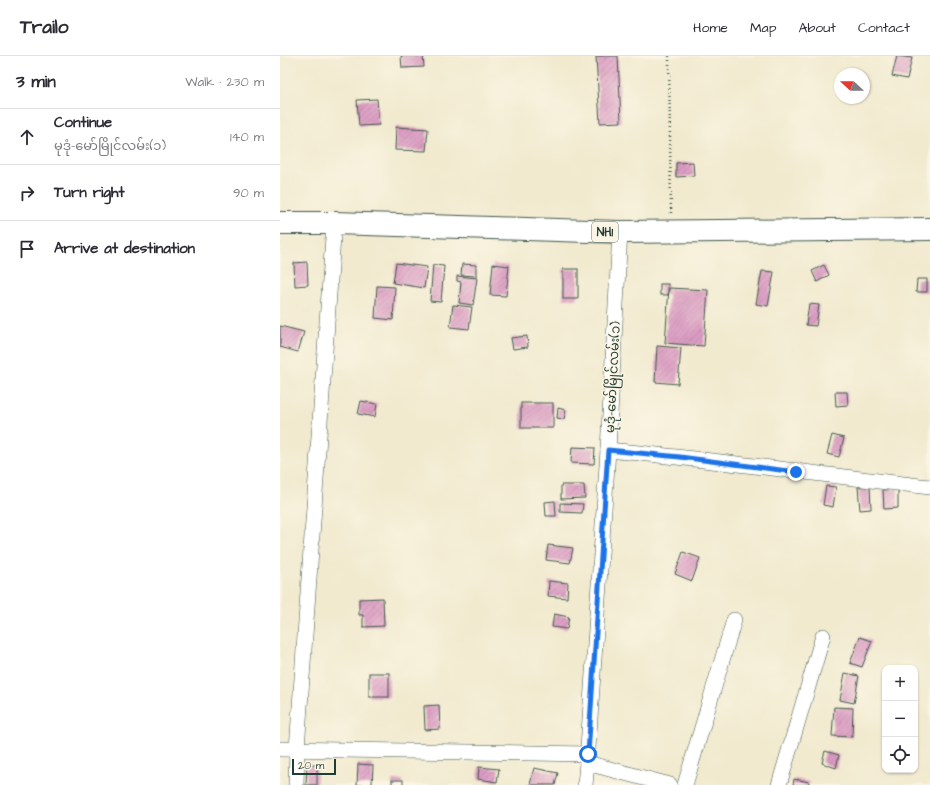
<!DOCTYPE html>
<html lang="en">
<head>
<meta charset="utf-8">
<style>
  body { margin:0; font-family:"Architects Daughter","Noto Sans Myanmar",sans-serif; background:#f2f2f3; color:#2b2b33 }
  .controls { position:absolute; right:12px; bottom:12px; display:grid; overflow:hidden; border-radius:8px; box-shadow:0 1px 3px #0004 }
  .controls button { width:36px; height:36px; display:grid; place-items:center; padding:0; border:0; border-bottom:1px solid #e1e1e2; background:#fff; color:#2b2b33; font:20px sans-serif }
  .compass { position:absolute; left:554px; top:12px; width:36px; height:36px; border-radius:50%; background:#fff; box-shadow:0 1px 3px #0004; rotate:291deg }
  .scale { position:absolute; left:12px; bottom:10px; width:44px; box-sizing:border-box; padding-left:4px; border:2px solid #1f3d34; border-top:0; font-size:11px; line-height:14px; white-space:nowrap; color:#1f3d34; -webkit-text-stroke:3px #fcf5e5; paint-order:stroke }
  .stop { position:absolute; width:12px; height:12px; margin:-9px; border:3px solid #1a73e8; border-radius:50%; background:#fff }
  .stop.end { background:#1a73e8; border-color:#fff; box-shadow:0 1px 4px #0008 }
  .list { margin:0; padding:0; list-style:none }
  h2 { display:flex; justify-content:space-between; align-items:center; height:52px; margin:0; padding:0 16px; font-size:17px }
  h2 small { font-size:13px; font-weight:400; color:#7c7c81 }
  .list li { display:grid; grid-template-columns:26px 1fr auto; gap:12px; align-items:center; box-sizing:border-box; height:56px; padding:0 16px; border-top:1px solid #e1e1e2 }
  .list b { display:block; font-size:15px; white-space:nowrap }
  .list p { margin:0; font-size:13px; white-space:nowrap; color:#7c7c81 }
  .list em { font-size:13px; font-style:normal; color:#7c7c81 }
  .icon { flex:none; width:22px; height:22px; fill:none; stroke:currentColor; stroke-width:2; stroke-linecap:round; stroke-linejoin:round }
  .map { position:relative; flex:none; width:650px; height:729px; overflow:hidden }
  header { display:flex; align-items:center; gap:24px; box-sizing:border-box; height:56px; padding:0 20px; background:#fff; border-bottom:1px solid #e1e1e2 }
  header strong { font-size:19px }
  nav { display:flex; gap:22px; margin-inline-start:auto; font-size:14px }
  main { display:flex }
  aside { flex:1; background:#fff }
  .map>svg:first-child { display:block }
</style>
</head>
<body>
<header>
<strong>Trailo</strong>
<nav><a>Home</a><a>Map</a><a>About</a><a>Contact</a></nav>
</header>
<main>
<aside>
<h2>3 min<small>Walk · 230 m</small></h2>
<ul class="list">
<li><svg class="icon" aria-label="ahead" viewBox="0 0 24 24"><path d="M12 20V5M6 11l6-6 6 6"/></svg><div><b>Continue</b><p>မုဒုံ-မော်မြိုင်လမ်း(၁)</p></div><em>140 m</em></li>
<li><svg class="icon" aria-label="right" viewBox="0 0 24 24"><path d="M7 20v-9h11M14 6l5 5-5 5"/></svg><div><b>Turn right</b></div><em>90 m</em></li>
<li><svg class="icon" aria-label="arrive" viewBox="0 0 24 24"><path d="M6 21V4h12l-3 4 3 4H6"/></svg><div><b>Arrive at destination</b></div></li>
</ul>
</aside>
<div class="map">
<svg width="650" height="729" viewBox="0 0 650 729">
  <defs>
    <pattern id="building-hatch" width="6" height="6" patternUnits="userSpaceOnUse"><rect width="6" height="6" fill="#dc9cc3"/><path d="M-1 1l2-2M0 6l6-6M5 7l2-2" fill="none" stroke="#b2809f"/></pattern>
  </defs>
  <rect width="100%" height="100%" fill="#fcf5e5"/>
  <filter id="ink" filterUnits="userSpaceOnUse"><feTurbulence type="fractalNoise" baseFrequency=".025" numOctaves="2"/><feDisplacementMap in="SourceGraphic" scale="8" xChannelSelector="R" yChannelSelector="G"/><feConvolveMatrix kernelMatrix="1 2 1 2 8 2 1 2 1" color-interpolation-filters="sRGB"/></filter>
  <filter id="wash" filterUnits="userSpaceOnUse"><feTurbulence type="fractalNoise" baseFrequency=".012" numOctaves="4" result="noise"/><feDisplacementMap in="SourceGraphic" scale="16" xChannelSelector="R" yChannelSelector="G"/><feGaussianBlur stdDeviation="0.9" result="paint"/><feColorMatrix in="noise" values="0 0 0 0 0 0 0 0 0 0 0 0 0 0 0 0 0 1.4 0 .05"/><feComposite in="paint" operator="in"/></filter>
  <g filter="url(#wash)">
    <rect width="100%" height="100%" fill="#f1eacf"/>
    <g id="blocks">
      <g fill="url(#building-hatch)">
        <polygon points="121,0 143,0 144,11 122,12"/>
        <polygon points="316,0 338,0 341,66 320,67"/>
        <polygon points="617,0 632,2 627,23 612,20"/>
        <polygon points="97,43 99,69 79,70 77,44"/>
        <polygon points="116,71 148,73 146,95 115,94"/>
        <polygon points="413,106 414,120 396,121 396,107"/>
        <polygon points="27,206 28,229 15,230 14,207"/>
        <polygon points="116,207 147,211 144,232 113,227"/>
        <polygon points="182,208 196,209 196,220 181,219"/>
        <polygon points="213,208 229,210 226,240 210,239"/>
        <polygon points="153,209 164,210 161,246 150,245"/>
        <polygon points="544,209 549,219 537,226 532,215"/>
        <rect x="283" y="213" width="15" height="30"/>
        <polygon points="482,215 494,216 488,250 476,248"/>
        <polygon points="177,220 197,222 193,249 179,247 181,226 177,225"/>
        <polygon points="637,223 647,223 647,236 636,236"/>
        <rect x="380" y="228" width="8" height="11"/>
        <polygon points="97,230 115,231 113,264 95,262"/>
        <polygon points="389,232 428,234 424,290 385,287"/>
        <polygon points="529,248 539,249 536,270 526,269"/>
        <polygon points="173,249 192,251 189,273 170,271"/>
        <polygon points="0,270 24,276 18,296 0,291"/>
        <polygon points="247,280 248,291 233,293 231,282"/>
        <polygon points="377,290 401,292 398,328 375,326"/>
        <polygon points="555,336 567,336 568,349 556,350"/>
        <polygon points="81,345 97,348 95,361 78,358"/>
        <rect x="241" y="347" width="32" height="25"/>
        <polygon points="278,352 286,354 284,363 277,362"/>
        <polygon points="552,379 564,382 559,401 547,398"/>
        <polygon points="292,391 315,392 314,408 291,407"/>
        <polygon points="281,429 304,429 305,442 281,443"/>
        <polygon points="546,430 556,431 553,451 543,449"/>
        <polygon points="590,430 591,453 580,454 578,431"/>
        <polygon points="618,433 618,452 604,453 603,434"/>
        <polygon points="275,445 276,460 266,460 265,446"/>
        <polygon points="280,447 303,448 302,457 280,456"/>
        <polygon points="268,489 293,492 290,507 266,504"/>
        <polygon points="403,496 420,502 412,525 395,518"/>
        <polygon points="269,525 288,527 287,542 268,540"/>
        <polygon points="103,542 104,570 83,571 83,559 79,559 79,543"/>
        <polygon points="274,558 289,561 287,573 272,571"/>
        <polygon points="580,581 592,585 582,611 570,607"/>
        <rect x="89" y="617" width="20" height="24"/>
        <polygon points="565,617 579,620 574,647 560,644"/>
        <polygon points="159,649 160,673 145,674 144,650"/>
        <polygon points="554,651 573,652 572,681 552,680"/>
        <polygon points="545,695 559,699 556,712 542,707"/>
        <polygon points="78,708 93,709 92,729 77,729"/>
        <polygon points="27,709 37,709 37,729 26,729"/>
        <polygon points="199,711 219,713 217,726 198,723"/>
        <polygon points="254,712 278,717 275,729 250,729"/>
        <polygon points="514,723 529,726 528,729 513,729"/>
        <rect x="112" y="724" width="11" height="5"/>
      </g>
    </g>
  </g>
  <g filter="url(#ink)">
    <use href="#blocks" fill-opacity="0" stroke="#3e574b" stroke-width="1"/>
    <g fill="none" stroke-linecap="round" stroke-linejoin="round">
      <defs>
        <g id="street">
          <path d="M328 394C436 404 543 419 650 431"/>
          <polyline points="0,693 308,698"/>
          <polyline points="307,707 390,729"/>
          <polyline points="16,729 17,693 54,167"/>
          <polyline points="305,729 307,707 328,394 340,176"/>
          <polyline points="405,729 454,564"/>
          <polyline points="499,729 543,580"/>
        </g>
        <polyline id="highway" points="0,167 54,167 340,176 650,173"/>
      </defs>
      <use href="#street" stroke="#3e574b" stroke-width="16"/>
      <use href="#highway" stroke="#3e574b" stroke-width="24"/>
      <polyline stroke="#3e574b" stroke-width="2.5" stroke-dasharray="1 3" stroke-linecap="butt" points="389,0 391,157"/>
      <use href="#street" stroke="#fff" stroke-width="15"/>
      <use href="#highway" stroke="#fff" stroke-width="22"/>
    </g>
  </g>
  <g fill="none" stroke-linecap="round" stroke-linejoin="round" filter="url(#ink)">
    <polyline stroke="#1a73e8" stroke-width="5" points="308,698 328,394 400,401 516,416"/>
  </g>
  <g text-anchor="middle" stroke-width="3" stroke-linejoin="round" paint-order="stroke">
    <rect fill="#fcf5e5" stroke="#617469" stroke-width="1" x="312" y="166" width="26" height="20" rx="3"/>
    <g font-size="12" font-weight="bold" fill="#1f3d34">
      <text x="325" y="180">NH1</text>
    </g>
    <g font-size="13" fill="#1f3d34" stroke="#fcf5e5">
      <text transform="translate(332 321) rotate(-87)" y="5">မုဒုံ-မော်မြိုင်လမ်း(၁)</text>
    </g>
  </g>
</svg>
<div class="controls">
<button>+</button>
<button>−</button>
<button><svg class="icon" aria-label="locate" viewBox="0 0 24 24"><circle cx="12" cy="12" r="6"/><path d="M12 2v4M12 18v4M2 12h4M18 12h4"/></svg></button>
</div>
<svg class="compass" viewBox="-18 -18 36 36"><path d="M0-13l5 13h-10z" fill="#e53935"/><path d="M0 13l5-13h-10z" fill="#7c7c81"/></svg>
<div class="scale">20 m</div>
<div class="stop" style="left:308px;top:698px"></div>
<div class="stop end" style="left:516px;top:416px"></div>
</div>
</main>
</body>
</html>
